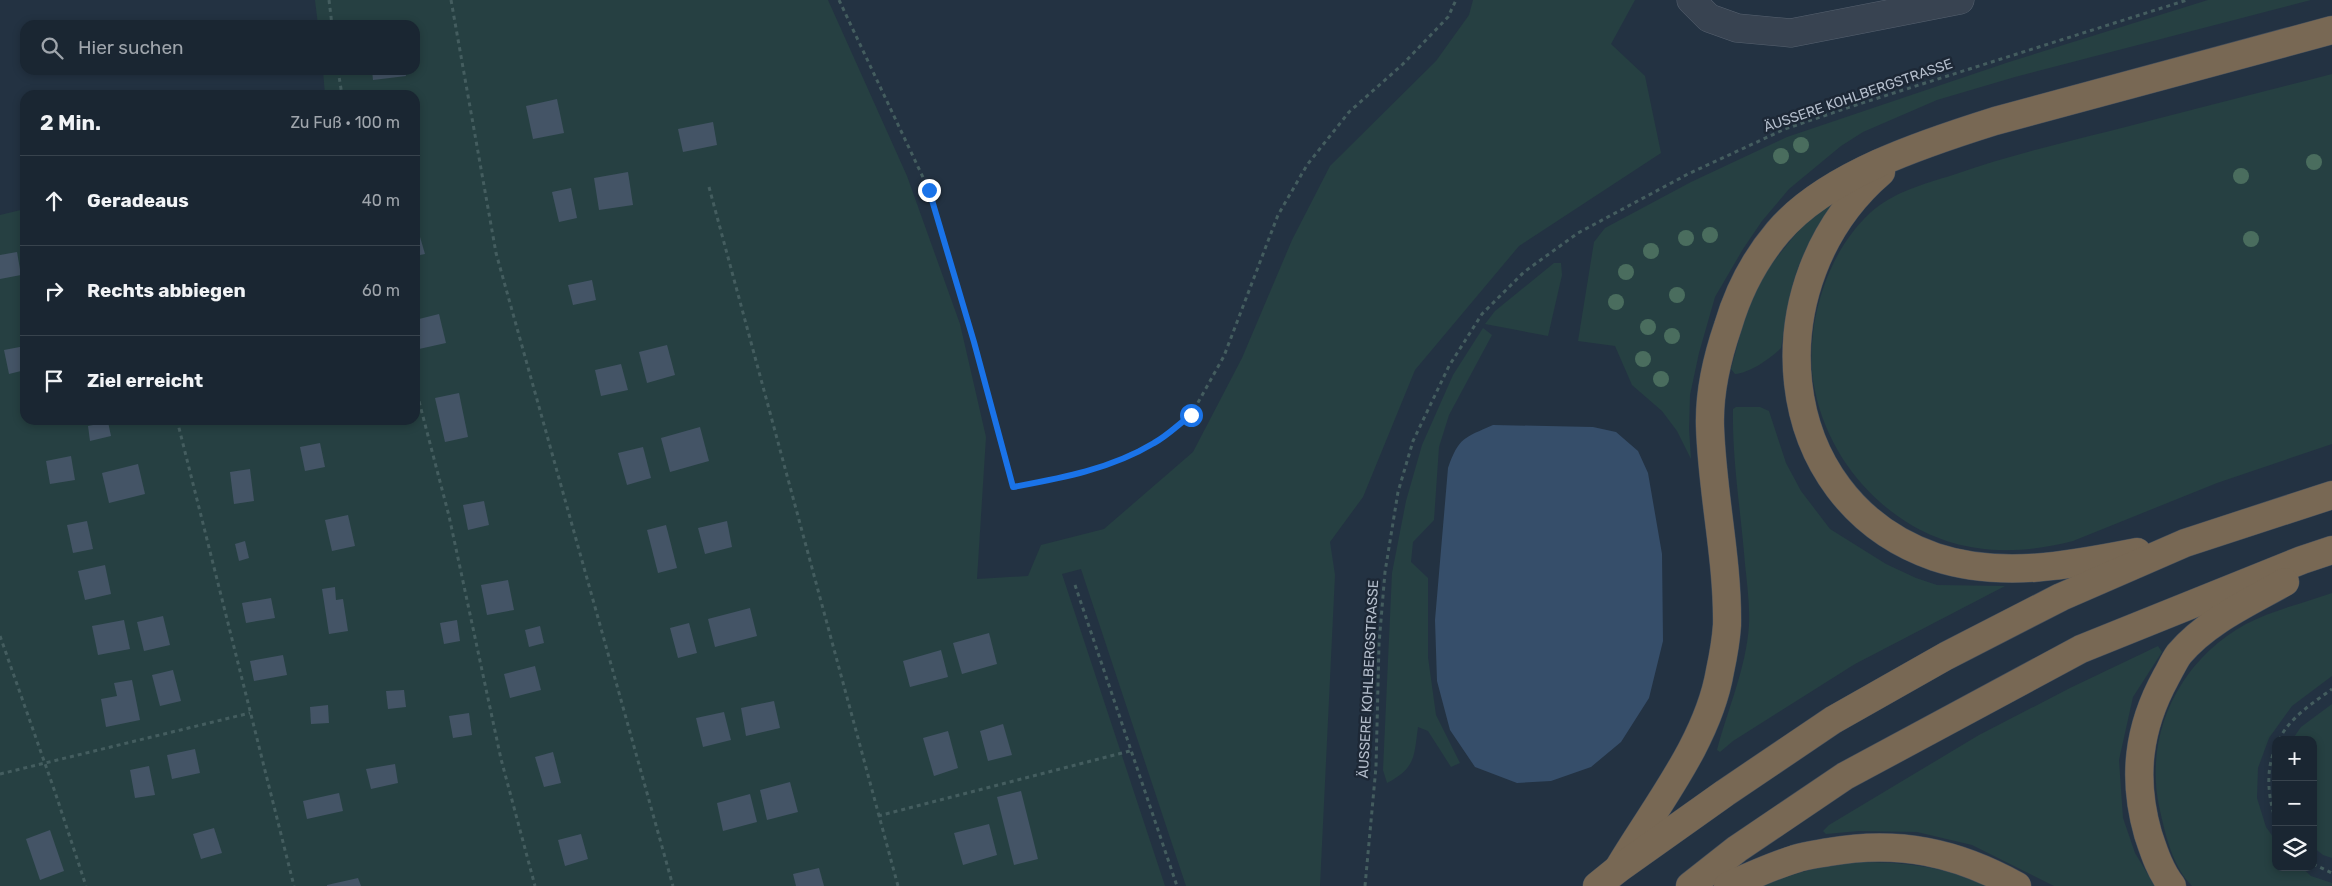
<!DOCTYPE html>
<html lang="de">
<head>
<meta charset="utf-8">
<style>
  body { margin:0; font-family:Rubik,sans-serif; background:#232e3a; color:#f1f3f6 }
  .controls { position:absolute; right:15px; bottom:15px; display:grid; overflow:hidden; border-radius:10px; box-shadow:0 2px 8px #0003 }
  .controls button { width:45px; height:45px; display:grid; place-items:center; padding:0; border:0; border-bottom:1px solid #38434d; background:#1a2632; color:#f1f3f6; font:25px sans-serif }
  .stop { position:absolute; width:15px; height:15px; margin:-11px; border:4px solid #1a73e8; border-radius:50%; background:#fff }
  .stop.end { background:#1a73e8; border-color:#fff; box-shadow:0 1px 5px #0008 }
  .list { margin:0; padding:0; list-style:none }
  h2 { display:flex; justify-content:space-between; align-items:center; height:65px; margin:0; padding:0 20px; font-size:21px }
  h2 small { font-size:16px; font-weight:400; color:#9fa5ac }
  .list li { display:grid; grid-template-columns:32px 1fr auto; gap:15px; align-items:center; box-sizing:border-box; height:90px; padding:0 20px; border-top:1px solid #38434d }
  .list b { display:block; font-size:19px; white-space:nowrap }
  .list em { font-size:16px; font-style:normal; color:#9fa5ac }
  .icon { flex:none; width:28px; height:28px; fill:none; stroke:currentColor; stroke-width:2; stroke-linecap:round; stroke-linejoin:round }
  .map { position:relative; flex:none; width:2332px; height:886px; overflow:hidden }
  .search { position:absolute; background:#1a2632; box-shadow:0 2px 8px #0003; left:20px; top:20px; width:400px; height:55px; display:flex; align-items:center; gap:12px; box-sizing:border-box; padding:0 18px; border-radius:15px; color:#9fa5ac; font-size:19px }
  .panel { position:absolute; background:#1a2632; box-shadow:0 2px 8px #0003; left:20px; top:90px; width:400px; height:335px; border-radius:15px }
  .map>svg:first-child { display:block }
</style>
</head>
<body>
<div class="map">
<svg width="2332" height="886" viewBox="0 0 2332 886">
  <rect width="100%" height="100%" fill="#233242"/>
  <g fill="#264042">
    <polygon points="315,0 828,0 907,176 960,324 986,437 977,579 1028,576 1041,545 1104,529 1193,452 1242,358 1292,240 1330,166 1436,61 1469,15 1473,0 1635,0 1611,44 1645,76 1661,153 1519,246 1415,370 1363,497 1330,542 1335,575 1320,886 1186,886 1081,569 1062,574 1165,886 0,886 0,215 25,209 25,420 415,420 415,95 325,95 323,70 415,70 415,25 318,25"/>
    <polygon points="2208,0 2311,0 2015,77 1937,100 1863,132 1841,146 1789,189 1762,221 1743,249 1715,297 1699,353 1690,395 1689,429 1691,459 1677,431 1662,411 1632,385 1615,346 1578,341 1594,242 1605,228 1691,182 1787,137 2009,62"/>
    <path d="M2332 74V444L2217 483 2073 541C2042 549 2009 553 1977 548 1897 537 1831 469 1815 391 1810 369 1811 347 1814 325 1821 283 1839 242 1870 213 1893 192 1924 184 1953 175 2004 157 2057 144 2110 131 2184 112 2258 93 2332 74Z"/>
    <path d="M1844 197C1828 218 1809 240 1799 265 1789 291 1786 320 1781 348 1771 358 1750 373 1735 374L1731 369 1746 313 1765 272 1811 215Z"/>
    <polygon points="1554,263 1561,263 1562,275 1548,336 1485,324 1495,311"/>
    <path d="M1483 328 1492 335 1449 415 1439 447 1434 520 1413 542 1411 562 1428 578V657L1436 715 1460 763 1451 767 1428 731 1418 727C1414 756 1416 768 1387 783L1383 770 1392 573 1406 501 1422 445 1453 375Z"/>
    <path d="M1736 407H1760L1769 411 1786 463 1801 491 1830 529 1886 564 1916 578 1937 585 2005 586 1855 664 1733 741 1720 752 1717 750C1728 708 1746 669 1749 625 1750 605 1747 584 1745 564 1741 512 1732 461 1733 409Z"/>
    <path d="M2332 593V676L2292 706 2269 738 2258 768 2257 798 2266 827 2276 841V867H2301L2311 876 2332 883V886H2192C2172 866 2165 833 2159 806 2144 733 2180 660 2246 624 2273 610 2304 603 2332 593Z"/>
    <polygon points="2158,646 2162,652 2133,697 2119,760 2123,818 2135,853 2155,886 2054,886 1972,845 1917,832 1859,831 1826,834 1823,831 1829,825 1979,735 2070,688"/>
    <polygon points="2332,704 2332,858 2323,855 2313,847 2313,740 2292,740 2301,727"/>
    <path d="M1853 862C1899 862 1944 865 1986 886H1760C1791 874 1820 866 1853 862Z"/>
  </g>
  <path fill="#364e6a" d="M1493 425 1593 427 1616 432 1638 451 1648 473 1662 554 1663 641 1649 698 1621 742 1591 767 1551 781 1517 783 1475 767 1450 730 1437 681 1435 620 1448 468C1459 437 1464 438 1493 425Z"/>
  <g fill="#445466">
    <polygon points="372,70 405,70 406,76 373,80"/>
    <polygon points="557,99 564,133 533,139 526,106"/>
    <polygon points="713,122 717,145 683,152 678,129"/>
    <polygon points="628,172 633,205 599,210 594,178"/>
    <polygon points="571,188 577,218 559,222 552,192"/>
    <polygon points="415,220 425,254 415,256"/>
    <polygon points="17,252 21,275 0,279 0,255"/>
    <polygon points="592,280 596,300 573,305 568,285"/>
    <polygon points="439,314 446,343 419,349 415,331 415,320"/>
    <polygon points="667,345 675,375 647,383 639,352"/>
    <polygon points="25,346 25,370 9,374 4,350"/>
    <polygon points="621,364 628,390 601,396 595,370"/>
    <polygon points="459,393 468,437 445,442 435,398"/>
    <polygon points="108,422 111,436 90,441 88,426"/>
    <polygon points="700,427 709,461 670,472 661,438"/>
    <polygon points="320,443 325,467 305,471 300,447"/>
    <polygon points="643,447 651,478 627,485 618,453"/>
    <polygon points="71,456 75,480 50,484 46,461"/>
    <polygon points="138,464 145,494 109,503 102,473"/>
    <polygon points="250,469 254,501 234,504 230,472"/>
    <polygon points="484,501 489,525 468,530 463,505"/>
    <polygon points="348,515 355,546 332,551 325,520"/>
    <polygon points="87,521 93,549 73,553 67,525"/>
    <polygon points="727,521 732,547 705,554 698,528"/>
    <polygon points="666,525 677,568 658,573 647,530"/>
    <polygon points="245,541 249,558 239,561 235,544"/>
    <polygon points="105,565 111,594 85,600 78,571"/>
    <polygon points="508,580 514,610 487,615 481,585"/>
    <polygon points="335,587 336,600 343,599 348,631 329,634 322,589"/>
    <polygon points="271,598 275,618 246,623 242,603"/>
    <polygon points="750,608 757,636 715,647 708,619"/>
    <polygon points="163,616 170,645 144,651 137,622"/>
    <polygon points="124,620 130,649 98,655 92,626"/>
    <polygon points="457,620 460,641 444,644 440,623"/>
    <polygon points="689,623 697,653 678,658 670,628"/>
    <polygon points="540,626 544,643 529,647 525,630"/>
    <polygon points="989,633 997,664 962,674 953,643"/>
    <polygon points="941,650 948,677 910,687 903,661"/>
    <polygon points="283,655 287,675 254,681 250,661"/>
    <polygon points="535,666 541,690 510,698 504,674"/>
    <polygon points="173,670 181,701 160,706 152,675"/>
    <polygon points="132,680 140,720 106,727 101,699 117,696 114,683"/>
    <polygon points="404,690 406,707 388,709 386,691"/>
    <polygon points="774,701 780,728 746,736 741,708"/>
    <polygon points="328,705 329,723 311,724 310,707"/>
    <polygon points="724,712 731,740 703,747 696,718"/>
    <polygon points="469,713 472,735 453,738 449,716"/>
    <polygon points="1003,724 1012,755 988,761 980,731"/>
    <polygon points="948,731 958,768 934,776 923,738"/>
    <polygon points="195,749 200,773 172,779 167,755"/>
    <polygon points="553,752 561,783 544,787 535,757"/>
    <polygon points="395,764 398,783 371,789 366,769"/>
    <polygon points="149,766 155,795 135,798 130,770"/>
    <polygon points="790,782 798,812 767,820 760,790"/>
    <polygon points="1021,791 1038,859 1014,865 997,797"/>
    <polygon points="339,793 343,811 307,819 303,801"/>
    <polygon points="750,794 757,822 723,831 717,803"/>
    <polygon points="989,824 997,855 963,865 954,833"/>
    <polygon points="214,828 222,853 201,859 193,834"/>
    <polygon points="50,830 64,871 40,880 26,839"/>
    <polygon points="581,834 588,859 565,866 558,840"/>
    <polygon points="819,868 824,886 796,886 793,874"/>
    <polygon points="358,878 361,886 327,886 327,885"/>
  </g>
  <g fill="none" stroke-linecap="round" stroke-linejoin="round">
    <defs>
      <polyline id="minor" points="1691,0 1709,18 1737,28 1791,33 1960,0"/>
      <g id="highway">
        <path d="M1881 172C1755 280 1768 499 1935 557 2001 579 2071 565 2137 552"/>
        <path d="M1618 869C1654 808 1708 742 1720 671 1723 657 1726 640 1727 625 1728 559 1712 493 1710 426 1709 392 1717 358 1728 326 1738 292 1755 259 1778 232 1826 175 1925 143 1995 121L2332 30"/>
        <polyline points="1597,886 1618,869 1725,793 1833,720 1946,656 2061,597 2185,543 2332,495"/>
        <polyline points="1690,886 1737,849 1845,776 2081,649 2302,560 2332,550"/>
        <path d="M1728 886C1750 876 1772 866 1795 859 1806 855 1818 854 1829 852 1898 840 1956 852 2017 886"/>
        <path d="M2172 886C2160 871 2154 852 2148 834 2132 778 2138 728 2166 677 2170 670 2174 661 2179 654 2207 621 2248 603 2285 582"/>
      </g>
    </defs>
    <use href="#minor" stroke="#56616f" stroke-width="29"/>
    <use href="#highway" stroke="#434e5c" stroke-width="29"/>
    <g stroke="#445d5f" stroke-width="3" stroke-dasharray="4 4" stroke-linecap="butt">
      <polyline points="329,0 332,25"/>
      <polyline points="451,0 496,253 673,886"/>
      <polyline points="839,0 929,190 974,342 1013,487 1069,476 1107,465 1154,443 1191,415 1224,356 1278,215 1307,165 1349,112 1403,64 1448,17 1456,0"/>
      <polyline points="338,70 342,95"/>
      <polyline points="709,187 898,886"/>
      <polyline points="415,386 449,516 501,759 535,886"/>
      <polyline points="177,420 294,886"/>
      <polyline points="1075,585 1177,886"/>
      <polyline points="0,636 55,792 86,886"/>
      <path d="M2279 740C2289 718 2313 703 2332 689"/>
      <path d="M2276 747C2265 770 2268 797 2276 821"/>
      <polyline points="0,774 250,713"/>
      <polyline points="878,816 1130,751"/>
      <polyline points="2313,864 2332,873"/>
      <polyline points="1365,886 1376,767 1379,644 1385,572 1398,492 1413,441 1449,366 1482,314 1524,272 1578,233 1688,174 1785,129 1856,105 2187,0"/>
    </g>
    <use href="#minor" stroke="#384351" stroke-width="28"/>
    <use href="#highway" stroke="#786854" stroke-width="28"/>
  </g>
  <g fill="#4a6d5e">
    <circle cx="1801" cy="145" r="8"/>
    <circle cx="1781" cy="156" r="8"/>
    <circle cx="2314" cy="162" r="8"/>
    <circle cx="2241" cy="176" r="8"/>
    <circle cx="1710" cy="235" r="8"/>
    <circle cx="1686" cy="238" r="8"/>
    <circle cx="2251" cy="239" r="8"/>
    <circle cx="1651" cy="251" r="8"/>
    <circle cx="1626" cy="272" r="8"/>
    <circle cx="1677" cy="295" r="8"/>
    <circle cx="1616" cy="302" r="8"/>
    <circle cx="1648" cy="327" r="8"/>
    <circle cx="1672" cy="336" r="8"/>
    <circle cx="1643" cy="359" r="8"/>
    <circle cx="1661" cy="379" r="8"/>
  </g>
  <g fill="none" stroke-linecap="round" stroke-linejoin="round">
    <path stroke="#1a73e8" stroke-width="6" d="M929 190 974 342 1013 487C1062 478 1111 469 1154 443 1167 436 1179 424 1191 415"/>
  </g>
  <g text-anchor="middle" stroke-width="5" stroke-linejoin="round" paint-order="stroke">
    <g font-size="14" fill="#b4becc" stroke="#1d2836">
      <text transform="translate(1858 95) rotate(-19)" y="5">ÄUSSERE KOHLBERGSTRASSE</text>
      <text transform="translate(1368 679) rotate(-87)" y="5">ÄUSSERE KOHLBERGSTRASSE</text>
    </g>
  </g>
</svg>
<div class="controls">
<button>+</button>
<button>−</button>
<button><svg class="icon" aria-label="layers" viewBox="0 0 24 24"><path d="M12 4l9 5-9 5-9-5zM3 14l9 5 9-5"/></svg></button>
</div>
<div class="stop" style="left:1191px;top:415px"></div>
<div class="stop end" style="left:929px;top:190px"></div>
<div class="search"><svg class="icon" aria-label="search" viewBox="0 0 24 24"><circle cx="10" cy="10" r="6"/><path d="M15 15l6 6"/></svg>Hier suchen</div>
<section class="panel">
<h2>2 Min.<small>Zu Fuß · 100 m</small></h2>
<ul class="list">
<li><svg class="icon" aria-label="ahead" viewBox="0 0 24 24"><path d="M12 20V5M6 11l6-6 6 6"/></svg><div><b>Geradeaus</b></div><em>40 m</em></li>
<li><svg class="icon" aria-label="right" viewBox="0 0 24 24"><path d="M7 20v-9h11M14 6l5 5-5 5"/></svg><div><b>Rechts abbiegen</b></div><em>60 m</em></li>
<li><svg class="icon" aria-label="arrive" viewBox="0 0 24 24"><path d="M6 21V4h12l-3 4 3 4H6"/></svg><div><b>Ziel erreicht</b></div></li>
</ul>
</section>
</div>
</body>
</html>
